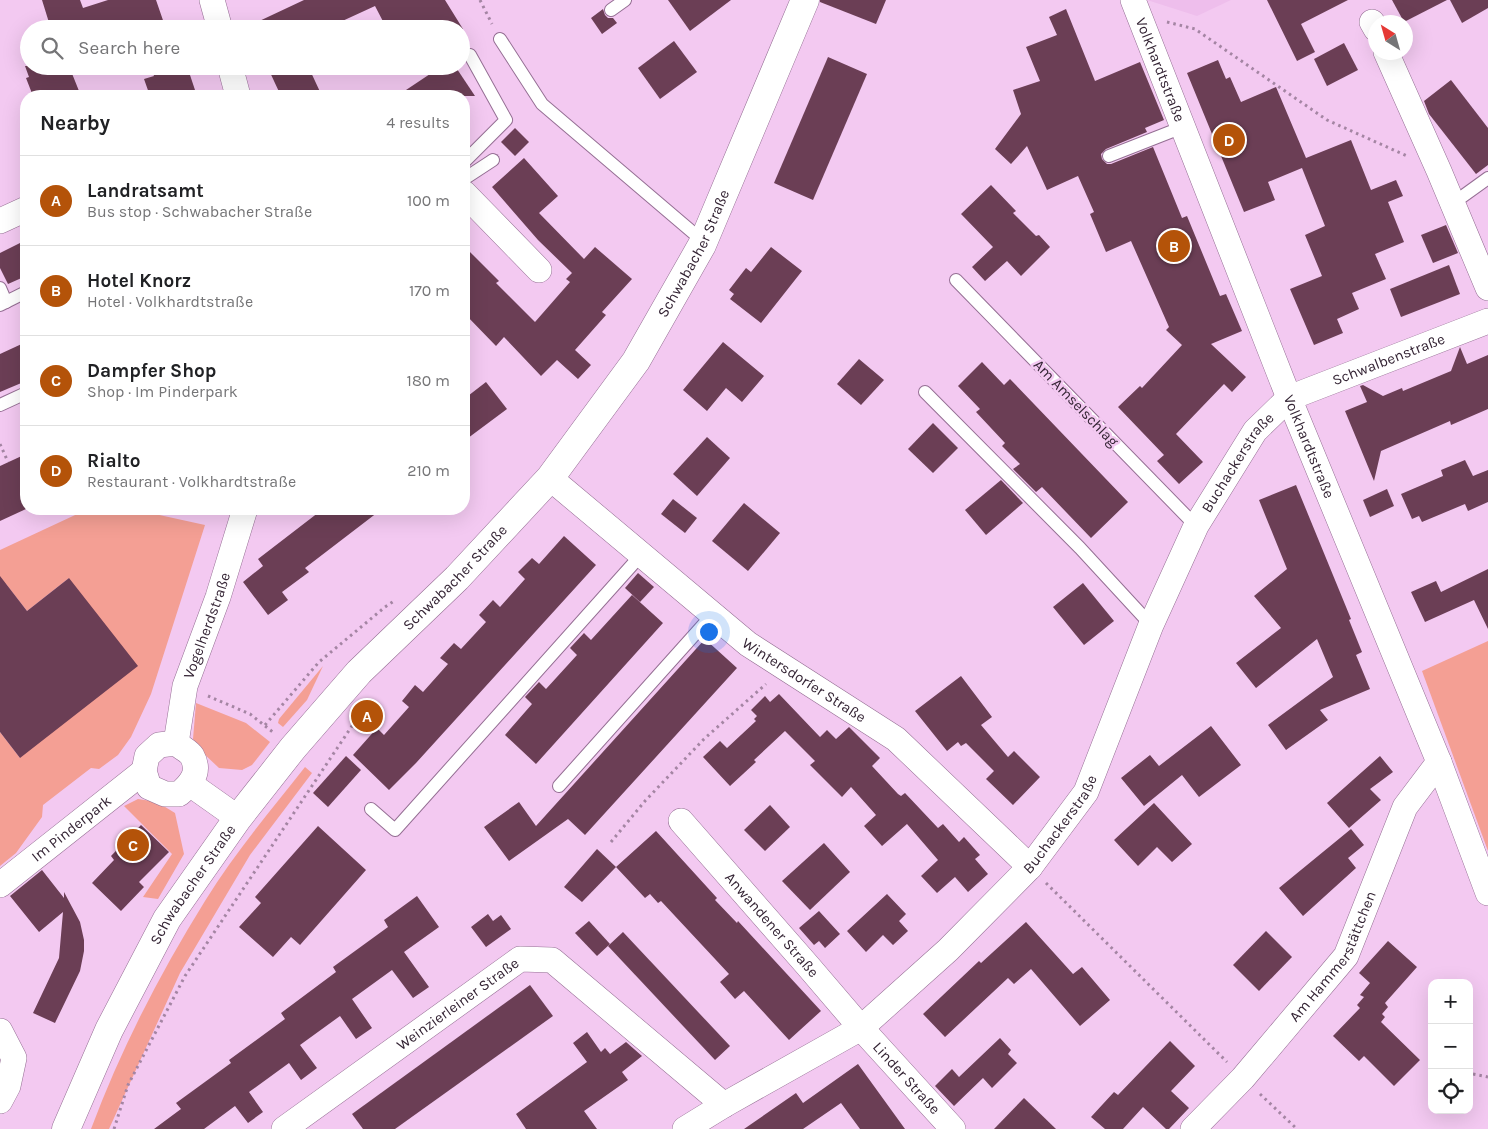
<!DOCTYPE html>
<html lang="en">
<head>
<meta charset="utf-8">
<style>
  body { margin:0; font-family:Karla,sans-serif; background:#f2f2f2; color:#202124 }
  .controls { position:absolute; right:15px; bottom:15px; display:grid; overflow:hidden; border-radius:10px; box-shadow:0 5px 20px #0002 }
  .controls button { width:45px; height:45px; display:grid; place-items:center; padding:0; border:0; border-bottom:1px solid #e0e0e0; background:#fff; color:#202124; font:25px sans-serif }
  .compass { position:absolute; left:1368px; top:15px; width:45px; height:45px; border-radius:50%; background:#fff; box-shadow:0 5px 20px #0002; rotate:323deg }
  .you { position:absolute; left:708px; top:631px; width:18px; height:18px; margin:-12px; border:4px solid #fff; border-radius:50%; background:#1a73e8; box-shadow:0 0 0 8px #1a73e833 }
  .badge { display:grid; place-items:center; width:32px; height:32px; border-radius:50%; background:#b45309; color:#fff; font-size:16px; font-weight:700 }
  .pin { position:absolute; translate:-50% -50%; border:2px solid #fff; box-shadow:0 1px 5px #0006 }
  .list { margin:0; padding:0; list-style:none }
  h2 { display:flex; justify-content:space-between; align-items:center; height:65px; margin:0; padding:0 20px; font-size:21px }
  h2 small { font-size:16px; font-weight:400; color:#757577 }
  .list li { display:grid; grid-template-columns:32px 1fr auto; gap:15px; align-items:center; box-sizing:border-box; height:90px; padding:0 20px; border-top:1px solid #e0e0e0 }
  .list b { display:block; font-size:19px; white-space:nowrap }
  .list p { margin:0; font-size:16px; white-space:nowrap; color:#757577 }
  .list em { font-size:16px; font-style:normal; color:#757577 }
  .icon { flex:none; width:28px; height:28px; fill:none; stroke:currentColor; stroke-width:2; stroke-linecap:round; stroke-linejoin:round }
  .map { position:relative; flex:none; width:1488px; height:1129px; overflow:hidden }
  .search { position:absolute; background:#fff; box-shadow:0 5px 20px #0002; left:20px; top:20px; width:450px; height:55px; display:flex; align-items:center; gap:12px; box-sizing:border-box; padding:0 18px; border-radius:28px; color:#757577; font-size:19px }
  .panel { position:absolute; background:#fff; box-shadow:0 5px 20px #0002; left:20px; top:90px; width:450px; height:425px; border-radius:20px }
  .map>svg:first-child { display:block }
</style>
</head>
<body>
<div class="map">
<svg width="1488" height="1129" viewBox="0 0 1488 1129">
  <rect width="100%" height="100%" fill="#f3c9f1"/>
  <polygon fill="#eebeec" points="1147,0 1231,0 1197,16"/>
  <g fill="#f49f94">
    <polygon points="88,509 132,509 205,525 151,694 131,737 118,755 99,769 91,768 43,805 42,817 16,853 0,866 0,732 20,758 69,578 27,611 6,584 0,588 0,550"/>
    <polygon points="1488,641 1488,851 1422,671"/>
    <polygon points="323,666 307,700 283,727 278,723 279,719"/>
    <polygon points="196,703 246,723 270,742 252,765 242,770 219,768 201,751 193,739"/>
    <path d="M305 767 312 773 250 855 180 973 109 1129H91C121 1049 160 973 205 901 234 854 271 810 305 767Z"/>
    <polygon points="138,799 157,802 175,813 184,854 158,899 143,897 172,854 124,806"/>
  </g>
  <g fill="#6b3e55">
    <polygon points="42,0 80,0 83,8 108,0 156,0 166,29 101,29 98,21 75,29 51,29"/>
    <polygon points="304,0 445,0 463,29 387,29 375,6 338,23 340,29 242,29"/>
    <polygon points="668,0 731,0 690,31"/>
    <polygon points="820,0 886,0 876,24 820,2"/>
    <polygon points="1267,0 1348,0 1301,24 1315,52 1297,61"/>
    <polygon points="1392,0 1447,0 1404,22"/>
    <polygon points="1450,0 1488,0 1488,8 1462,23"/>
    <polygon points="603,9 605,15 608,18 613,18 617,23 602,34 591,18"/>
    <polygon points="1066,9 1095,81 1140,62 1164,120 1145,128 1147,132 1106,149 1101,154 1102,159 1107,164 1111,164 1153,147 1182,218 1187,216 1220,296 1226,294 1242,331 1211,344 1246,377 1232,392 1224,384 1176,434 1203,462 1179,484 1157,461 1164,455 1118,407 1140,386 1142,388 1182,345 1166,330 1169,327 1131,241 1106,252 1090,214 1094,212 1078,176 1047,190 1027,146 1011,164 995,149 1021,114 1013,90 1040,81 1026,47 1057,35 1049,17"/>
    <polygon points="674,41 697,72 660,99 638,68"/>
    <polygon points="1344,43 1358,70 1327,86 1314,59"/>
    <polygon points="828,57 867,74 813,200 774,183"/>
    <polygon points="1218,60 1226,79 1230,77 1241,102 1276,87 1306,158 1351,140 1371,190 1396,180 1403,196 1388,202 1404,242 1375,254 1386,279 1352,293 1359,309 1337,319 1343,333 1314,345 1290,289 1322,276 1305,235 1325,226 1302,168 1268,182 1275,200 1244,212 1187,73"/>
    <polygon points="25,66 69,66 81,96 33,96 26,78 29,77"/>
    <polygon points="150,66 187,66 197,96 150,96 144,79 154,76"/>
    <polygon points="267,66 308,66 322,96 281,96"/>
    <polygon points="442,66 455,66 475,96 397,96"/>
    <polygon points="1451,80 1488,128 1488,165 1476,174 1429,114 1424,101"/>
    <polygon points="515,128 529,142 515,156 501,142"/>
    <polygon points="524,158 558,196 539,213 584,259 595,247 632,279 602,312 606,315 575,350 591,365 578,379 557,360 541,376 504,337 496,346 464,313 464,246 499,281 496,283 535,322 570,282 566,279 572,273 538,240 492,187"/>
    <polygon points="991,185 1016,211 1013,213 1036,236 1039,235 1050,247 1021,276 1007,261 985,281 972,267 993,247 961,214"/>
    <polygon points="1446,225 1458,253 1433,263 1421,235"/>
    <polygon points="26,240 26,276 8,284 0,268 0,253"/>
    <polygon points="771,247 802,271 761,323 730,299 734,294 729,290 746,268 751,272"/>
    <polygon points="1449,265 1460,294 1401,317 1390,289"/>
    <polygon points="26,342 26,381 0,392 0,354"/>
    <polygon points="723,342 764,376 742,402 726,388 707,411 683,390"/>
    <polygon points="1460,347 1467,364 1488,355 1488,409 1451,425 1450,421 1381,451 1374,481 1345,411 1367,402 1360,386 1363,385 1383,396 1402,388 1403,391 1451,371"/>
    <polygon points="859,359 884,380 861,405 837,384"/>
    <polygon points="982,362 1004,385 1010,379 1128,502 1091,538 1042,487 1036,492 1013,469 1020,464 1002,446 1005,443 976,412 980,409 958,386"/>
    <polygon points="486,382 507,409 464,441 464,399"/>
    <polygon points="933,423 958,448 933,473 908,449"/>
    <polygon points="707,437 730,458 697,496 673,474"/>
    <polygon points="26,454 26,509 0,521 0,466"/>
    <polygon points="1465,460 1473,476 1488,470 1488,502 1468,511 1465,504 1422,522 1419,516 1412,519 1401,494 1443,476 1441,470"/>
    <polygon points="1001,480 1023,503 986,535 965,510"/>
    <polygon points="1296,485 1351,619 1349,620 1362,652 1356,655 1370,689 1320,710 1328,720 1286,750 1268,725 1333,677 1317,639 1256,688 1236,663 1281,628 1254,596 1287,569 1259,500"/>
    <polygon points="1387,489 1394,506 1370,517 1363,500"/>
    <polygon points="673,499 697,518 685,533 661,514"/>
    <polygon points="744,503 780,533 748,571 712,541"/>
    <polygon points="323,509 382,509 305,568 309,572 282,592 288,600 268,615 243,582 263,566 258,559"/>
    <polygon points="564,536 596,565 416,763 389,790 353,755 377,728 384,735 409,707 402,701 415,685 423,692 448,664 440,658 454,643 461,649 486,622 479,615 493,600 500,607 525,579 518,572 532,558 539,564"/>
    <polygon points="1488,569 1488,629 1474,600 1425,622 1411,592 1436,581 1441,592"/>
    <polygon points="638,573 654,587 640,602 625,588"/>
    <polygon points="0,576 27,611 69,578 138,666 20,758 0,732"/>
    <polygon points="1083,583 1114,621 1084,645 1053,607"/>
    <polygon points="632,595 663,623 536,764 505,735 532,704 525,697 539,682 546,689 577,655 570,648 584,633 591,640"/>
    <polygon points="705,639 737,668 585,835 568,819 509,861 484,827 519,802 536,826"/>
    <polygon points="961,676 992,717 981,725 1008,757 1014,751 1040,777 1013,805 986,779 994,771 966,743 961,746 958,742 947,751 915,711"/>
    <polygon points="779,694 820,737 827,730 836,739 849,727 880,758 872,766 898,794 901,796 905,793 938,828 943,824 959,842 964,837 980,855 975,859 988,874 968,892 955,877 937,893 921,876 938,860 907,824 882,846 864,826 876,815 851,787 842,797 810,765 815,761 785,731 754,760 756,762 730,786 703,757 720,741 727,748 756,721 754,719 757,716 751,710 765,696 770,702"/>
    <polygon points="1211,726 1241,765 1199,797 1182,775 1144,806 1121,778 1150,755 1159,766"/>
    <polygon points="346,756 361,770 328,807 313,793"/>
    <polygon points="1380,756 1393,772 1370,789 1381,800 1349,828 1327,803"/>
    <polygon points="1154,803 1192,844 1172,862 1157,847 1138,866 1114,840"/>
    <polygon points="770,805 790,827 765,851 744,830"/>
    <polygon points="141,825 169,852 139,882 144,887 121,911 92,883 114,860 111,856"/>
    <polygon points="318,826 366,870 300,945 291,937 273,957 239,927 261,903 255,897"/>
    <polygon points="1351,829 1364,845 1348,858 1356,868 1303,916 1279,888"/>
    <polygon points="656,831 717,898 715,900 737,923 738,921 821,1011 789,1040 744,991 735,999 720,982 729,974 661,901 658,903 650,894 645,898 616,867"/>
    <polygon points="824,843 850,872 810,910 782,881"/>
    <polygon points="597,849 616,867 582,902 564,887"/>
    <polygon points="42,870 64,898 64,892 80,922 84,940 84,951 80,971 55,1023 33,1013 59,958 63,912 39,932 10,896"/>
    <polygon points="887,894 906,914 899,921 908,931 893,945 883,935 866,952 847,931"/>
    <polygon points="417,896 439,927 404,952 429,987 413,998 392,970 352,999 372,1028 356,1039 340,1016 300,1045 317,1068 301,1080 289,1063 249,1092 263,1112 248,1123 235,1106 204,1129 154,1129 181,1109 176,1103 231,1063 229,1060 285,1019 281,1013 336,972 333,967 388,927 384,920"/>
    <polygon points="819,911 840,934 825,948 819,941 814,945 799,928"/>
    <polygon points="488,914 493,921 501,915 511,929 486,947 471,927"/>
    <polygon points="589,921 610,944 597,956 575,933"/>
    <polygon points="1026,922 1073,974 1082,967 1110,1000 1080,1026 1031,969 1014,984 1008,978 945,1037 923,1014 979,961 981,963"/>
    <polygon points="1266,931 1292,957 1259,991 1233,965"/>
    <polygon points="623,932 730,1046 715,1060 608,946"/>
    <polygon points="1388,941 1417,967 1385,1003 1388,1007 1382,1014 1385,1017 1381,1022 1420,1060 1394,1086 1364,1056 1359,1061 1333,1036 1360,1008 1357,1005 1364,997 1360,995 1370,983 1359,973"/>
    <polygon points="530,985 553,1016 395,1129 363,1129 352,1114"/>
    <polygon points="587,1032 601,1052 605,1048 610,1054 626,1042 642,1056 622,1072 628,1080 584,1111 597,1129 526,1129 516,1114 587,1062 573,1043"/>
    <polygon points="1000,1038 1011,1050 1008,1054 1017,1063 992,1088 983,1078 954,1106 935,1086 952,1069 959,1077"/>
    <polygon points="1170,1041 1195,1066 1171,1091 1189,1108 1169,1129 1166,1129 1143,1107 1123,1129 1105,1129 1091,1117 1114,1092 1118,1095"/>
    <polygon points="858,1064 905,1129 860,1129 841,1103 803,1129 744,1129 796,1093 803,1103"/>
    <polygon points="1024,1098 1056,1129 994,1129"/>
  </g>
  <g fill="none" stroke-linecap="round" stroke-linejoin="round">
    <defs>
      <g id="service">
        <polyline points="611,10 625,0"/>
        <polyline points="500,39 542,104 704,242"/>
        <polyline points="1109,156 1183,127"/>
        <polyline points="464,162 506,120 470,55"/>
        <polyline points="464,179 493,160"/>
        <polyline points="1452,204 1488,178"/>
        <polyline points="956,280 1196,526"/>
        <polyline points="0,288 6,302"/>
        <polyline points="0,305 26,292"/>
        <polyline points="925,392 1080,548 1151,625"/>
        <polyline points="0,405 26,393"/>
        <polyline points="559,786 713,614"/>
        <polyline points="371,809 395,830 641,555"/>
      </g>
      <g id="minor">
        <polyline points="212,0 220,29"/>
        <path id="s1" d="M1133 0 1289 398 1439 762 1488 893"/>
        <polyline points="1372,22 1376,29"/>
        <polyline points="1386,52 1439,171 1488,288"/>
        <polyline points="230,66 238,96"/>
        <polyline points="464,193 539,270"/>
        <polyline points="0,221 26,209"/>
        <path id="s2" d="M550 478 748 644 896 739 1030 867"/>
        <path id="s3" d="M176 743 185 686 218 597 245 509"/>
        <path d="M176 743C180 747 189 751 192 756 201 772 191 784 179 794H165L149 787 144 771 147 756 159 745Z"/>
        <polyline points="190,784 238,818"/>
        <path id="s4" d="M681 821 808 966 861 1028 953 1129"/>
        <path id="s5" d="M0 885 144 771"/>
        <polyline points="0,1031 14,1058 8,1086 0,1101"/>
        <path id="s6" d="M284 1129 520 959 552 960 724 1105"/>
        <path id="s7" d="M685 1129 724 1105 861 1028 948 950 1030 867 1086 792 1151 625 1196 526 1255 431 1289 398 1488 321"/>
        <path id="s8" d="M1193 1129 1243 1078 1346 956 1405 807 1439 762"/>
      </g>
      <g id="tertiary">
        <path id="s9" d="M66 1129 109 1030 167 919 238 818 293 748 359 672 457 578 550 478 636 361 702 245 805 0"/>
      </g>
    </defs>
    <use href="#service" stroke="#956f94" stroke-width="14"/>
    <use href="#minor" stroke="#956f94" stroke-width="26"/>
    <use href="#tertiary" stroke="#956f94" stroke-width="29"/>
    <g stroke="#a485a3" stroke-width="3" stroke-dasharray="2.5 4" stroke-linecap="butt">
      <polyline points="480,0 492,24"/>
      <polyline points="1167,22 1195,29 1327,120 1407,156"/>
      <polyline points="0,444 8,462"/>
      <polyline points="208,696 250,714 274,733"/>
      <polyline points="265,725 319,662 385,607 394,601"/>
      <polyline points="611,842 645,801 704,739 766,684"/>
      <polyline points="1046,883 1227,1062"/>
      <polyline points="1473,1074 1488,1077"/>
      <polyline points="1260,1094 1297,1129"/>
      <polyline points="114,1129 128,1085 185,976 364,708"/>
    </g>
    <use href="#service" stroke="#fff" stroke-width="12"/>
    <use href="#minor" stroke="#fff" stroke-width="25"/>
    <use href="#tertiary" stroke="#fff" stroke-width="28"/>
  </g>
  <g text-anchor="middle" stroke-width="5" stroke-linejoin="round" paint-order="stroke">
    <g font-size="15" fill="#342434" stroke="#f3c9f1">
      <text dy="5" stroke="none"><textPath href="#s1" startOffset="75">Volkhardtstraße</textPath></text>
      <text dy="5" stroke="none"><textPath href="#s9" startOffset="1086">Schwabacher Straße</textPath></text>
      <text dy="5" stroke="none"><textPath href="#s7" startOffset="1084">Schwalbenstraße</textPath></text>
      <text transform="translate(1076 403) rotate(46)" y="5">Am Amselschlag</text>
      <text dy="5" stroke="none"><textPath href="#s1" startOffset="480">Volkhardtstraße</textPath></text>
      <text dy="5" stroke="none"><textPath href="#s7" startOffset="894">Buchackerstraße</textPath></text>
      <text dy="5" stroke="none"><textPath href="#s9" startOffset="681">Schwabacher Straße</textPath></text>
      <text dy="5" stroke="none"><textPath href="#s3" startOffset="122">Vogelherdstraße</textPath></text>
      <text dy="5" stroke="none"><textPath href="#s2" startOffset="325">Wintersdorfer Straße</textPath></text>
      <text dy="5" stroke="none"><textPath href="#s7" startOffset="489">Buchackerstraße</textPath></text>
      <text dy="5" stroke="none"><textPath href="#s5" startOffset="91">Im Pinderpark</textPath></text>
      <text dy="5" stroke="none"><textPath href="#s9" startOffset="276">Schwabacher Straße</textPath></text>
      <text dy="5" stroke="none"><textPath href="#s4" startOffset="138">Anwandener Straße</textPath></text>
      <text dy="5" stroke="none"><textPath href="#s8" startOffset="224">Am Hammerstättchen</textPath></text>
      <text dy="5" stroke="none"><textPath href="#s6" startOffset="214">Weinzierleiner Straße</textPath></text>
      <text dy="5" stroke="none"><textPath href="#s4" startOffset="342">Linder Straße</textPath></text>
    </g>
  </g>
</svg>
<div class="controls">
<button>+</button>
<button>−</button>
<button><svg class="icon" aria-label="locate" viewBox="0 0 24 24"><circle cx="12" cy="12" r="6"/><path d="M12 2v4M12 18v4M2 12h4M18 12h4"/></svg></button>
</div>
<svg class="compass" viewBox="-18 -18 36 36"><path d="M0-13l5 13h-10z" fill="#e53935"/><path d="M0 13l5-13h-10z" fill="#757577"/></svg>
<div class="you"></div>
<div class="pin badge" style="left:367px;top:716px">A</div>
<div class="pin badge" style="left:1174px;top:246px">B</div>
<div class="pin badge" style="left:133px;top:845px">C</div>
<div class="pin badge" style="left:1229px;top:140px">D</div>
<div class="search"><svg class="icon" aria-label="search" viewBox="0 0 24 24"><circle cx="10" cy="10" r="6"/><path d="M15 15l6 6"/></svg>Search here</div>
<section class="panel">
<h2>Nearby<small>4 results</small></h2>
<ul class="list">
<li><span class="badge">A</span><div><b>Landratsamt</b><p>Bus stop · Schwabacher Straße</p></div><em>100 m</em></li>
<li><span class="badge">B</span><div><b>Hotel Knorz</b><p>Hotel · Volkhardtstraße</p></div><em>170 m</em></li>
<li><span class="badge">C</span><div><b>Dampfer Shop</b><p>Shop · Im Pinderpark</p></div><em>180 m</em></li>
<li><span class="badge">D</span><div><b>Rialto</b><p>Restaurant · Volkhardtstraße</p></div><em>210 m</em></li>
</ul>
</section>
</div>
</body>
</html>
